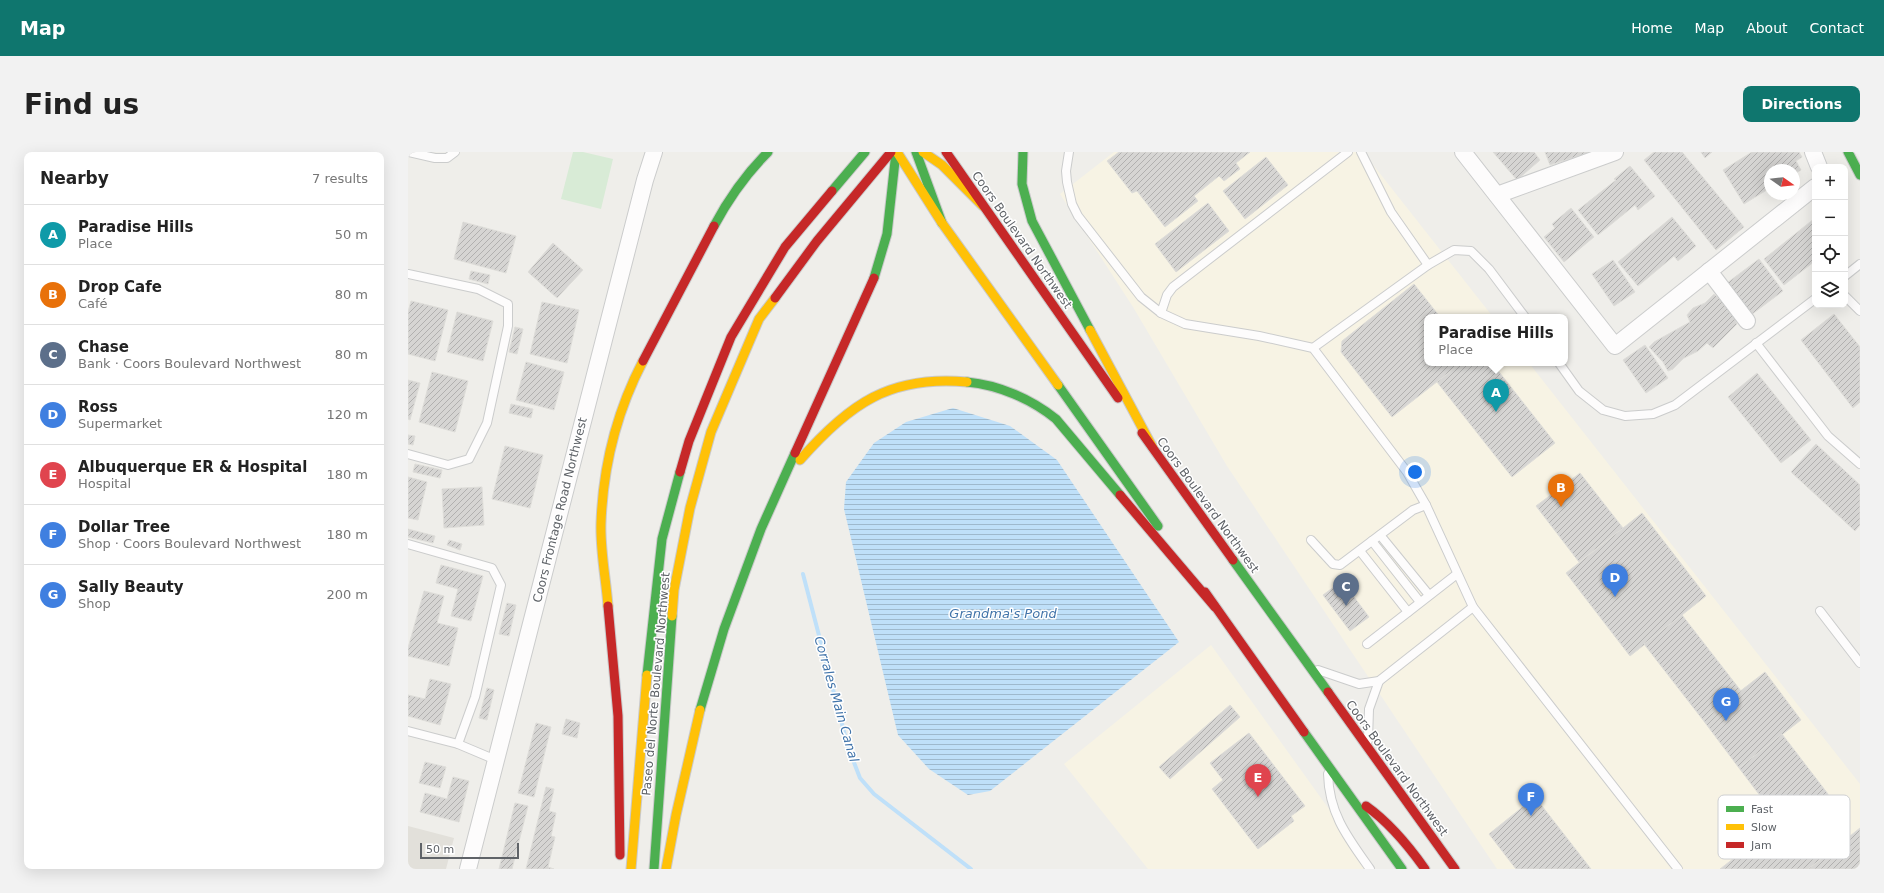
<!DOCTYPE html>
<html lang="en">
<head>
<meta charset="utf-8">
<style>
  body { margin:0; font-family:"DejaVu Sans",sans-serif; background:#f2f2f2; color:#222 }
  .controls { position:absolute; right:12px; top:12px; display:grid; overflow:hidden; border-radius:8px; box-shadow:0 4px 16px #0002 }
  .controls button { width:36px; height:36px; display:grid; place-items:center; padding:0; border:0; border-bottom:1px solid #e0e0e0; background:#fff; color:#222; font:20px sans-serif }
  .compass { position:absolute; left:1356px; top:12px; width:36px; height:36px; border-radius:50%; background:#fff; box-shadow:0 4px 16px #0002; rotate:104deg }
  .scale { position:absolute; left:12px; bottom:10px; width:99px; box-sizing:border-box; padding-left:4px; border:2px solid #5f6368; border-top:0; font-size:11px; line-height:14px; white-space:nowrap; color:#5f6368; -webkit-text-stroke:3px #fff; paint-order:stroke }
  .you { position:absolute; left:1007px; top:320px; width:14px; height:14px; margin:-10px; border:3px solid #fff; border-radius:50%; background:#1a73e8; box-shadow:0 0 0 6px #1a73e833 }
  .badge { display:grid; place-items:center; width:26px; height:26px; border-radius:50%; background:#0f766e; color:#fff; font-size:13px; font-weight:700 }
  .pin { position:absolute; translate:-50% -33px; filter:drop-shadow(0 1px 2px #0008) }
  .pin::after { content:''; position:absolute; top:21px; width:14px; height:12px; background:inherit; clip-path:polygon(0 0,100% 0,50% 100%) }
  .popup { position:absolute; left:1016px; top:162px; width:144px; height:52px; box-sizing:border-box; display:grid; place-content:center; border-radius:8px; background:#fff; filter:drop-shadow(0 1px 3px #0005); font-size:13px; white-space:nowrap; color:#767676 }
  .popup b { font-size:15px; color:#222 }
  .popup::after { content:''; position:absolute; left:50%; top:100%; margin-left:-8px; border:8px solid transparent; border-top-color:#fff }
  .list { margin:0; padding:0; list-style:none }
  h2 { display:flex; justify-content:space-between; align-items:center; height:52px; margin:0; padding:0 16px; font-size:17px }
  h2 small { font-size:13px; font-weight:400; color:#767676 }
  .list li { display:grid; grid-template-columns:26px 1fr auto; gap:12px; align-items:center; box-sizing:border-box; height:60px; padding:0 16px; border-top:1px solid #e0e0e0 }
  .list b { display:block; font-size:15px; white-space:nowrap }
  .list p { margin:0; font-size:13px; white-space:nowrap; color:#767676 }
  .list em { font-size:13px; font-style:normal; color:#767676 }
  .icon { flex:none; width:22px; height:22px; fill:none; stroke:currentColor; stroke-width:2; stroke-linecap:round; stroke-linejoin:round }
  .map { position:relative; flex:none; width:1452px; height:717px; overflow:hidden; border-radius:8px }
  header { display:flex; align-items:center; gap:24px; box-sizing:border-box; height:56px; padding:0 20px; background:#0f766e; color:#fff }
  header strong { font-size:19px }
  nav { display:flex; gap:22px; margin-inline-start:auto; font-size:14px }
  .intro { display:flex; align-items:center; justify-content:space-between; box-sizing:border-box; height:96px; padding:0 24px }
  h1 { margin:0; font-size:28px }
  .button { padding:10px 18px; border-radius:8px; background:#0f766e; color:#fff; font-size:14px; font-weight:700 }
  main { display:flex; gap:24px; padding:0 24px }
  aside { flex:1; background:#fff; border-radius:8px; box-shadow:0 4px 16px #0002 }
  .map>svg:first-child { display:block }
</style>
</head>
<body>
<header>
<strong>Map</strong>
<nav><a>Home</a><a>Map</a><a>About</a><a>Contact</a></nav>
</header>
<div class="intro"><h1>Find us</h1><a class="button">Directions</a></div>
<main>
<aside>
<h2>Nearby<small>7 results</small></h2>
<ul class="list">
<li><span class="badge" style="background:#0f9aa8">A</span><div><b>Paradise Hills</b><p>Place</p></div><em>50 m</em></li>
<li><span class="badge" style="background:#e8710a">B</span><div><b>Drop Cafe</b><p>Café</p></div><em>80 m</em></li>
<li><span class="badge" style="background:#5c6f8a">C</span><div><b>Chase</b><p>Bank · Coors Boulevard Northwest</p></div><em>80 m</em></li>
<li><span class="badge" style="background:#3f7fe0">D</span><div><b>Ross</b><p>Supermarket</p></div><em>120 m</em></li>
<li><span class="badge" style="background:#e0444e">E</span><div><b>Albuquerque ER &amp; Hospital</b><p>Hospital</p></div><em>180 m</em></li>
<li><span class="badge" style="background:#3f7fe0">F</span><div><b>Dollar Tree</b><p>Shop · Coors Boulevard Northwest</p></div><em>180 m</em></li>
<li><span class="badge" style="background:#3f7fe0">G</span><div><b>Sally Beauty</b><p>Shop</p></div><em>200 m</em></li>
</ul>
</aside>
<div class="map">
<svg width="1452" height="717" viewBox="0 0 1452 717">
  <defs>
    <pattern id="water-rules" width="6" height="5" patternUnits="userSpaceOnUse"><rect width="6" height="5" fill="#bfe0f9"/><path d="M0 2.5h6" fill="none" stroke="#9eb9cd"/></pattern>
    <pattern id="building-hatch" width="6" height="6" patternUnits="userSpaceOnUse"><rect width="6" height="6" fill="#d6d5d3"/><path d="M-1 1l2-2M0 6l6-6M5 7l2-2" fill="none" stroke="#b1b0af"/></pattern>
  </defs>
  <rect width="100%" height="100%" fill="#efeeea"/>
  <g fill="#f7f3e4">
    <polygon points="706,0 955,0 1085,165 1019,165 1019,211 1121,211 1452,632 1452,717 1089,717 819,314 725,155 652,42"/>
    <polygon points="803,493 964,717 740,717 656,612"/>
  </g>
  <polygon fill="#e2e0da" points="0,674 46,686 38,717 0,717"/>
  <polygon fill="#d8ebd6" points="165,0 175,0 205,7 193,57 153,47"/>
  <polygon fill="url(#water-rules)" points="545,256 602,274 649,308 771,490 582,639 560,643 521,617 490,583 436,357 438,330 466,291 498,270"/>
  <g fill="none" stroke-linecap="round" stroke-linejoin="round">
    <polyline stroke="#bfe0f9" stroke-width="4" points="395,422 440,595 452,626 466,642 563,717"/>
  </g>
  <g fill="url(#building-hatch)" stroke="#deddd9">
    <polygon points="711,0 842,0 828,11 832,17 816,29 811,24 786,44 790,49 757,75 729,39 724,41 699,9"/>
    <polygon points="1085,0 1126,0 1132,8 1109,28"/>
    <polygon points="1137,0 1179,0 1180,1 1142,13"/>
    <polygon points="1246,0 1274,0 1336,75 1308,98 1236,8"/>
    <polygon points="1293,0 1304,0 1297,6"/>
    <polygon points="1344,0 1391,0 1394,5 1388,9 1393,18 1386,22 1386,18 1362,18 1362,36 1336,52 1315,18"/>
    <polygon points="858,5 880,33 837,67 815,39"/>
    <polygon points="1222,14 1247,44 1230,58 1227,53 1190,83 1170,58 1208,28 1206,27"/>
    <polygon points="800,51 821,79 768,120 747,92"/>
    <polygon points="1163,56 1186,85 1156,110 1136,85 1147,76 1144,72"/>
    <polygon points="1264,65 1288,94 1270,109 1266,104 1230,134 1210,110"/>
    <polygon points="1407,66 1407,109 1376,133 1356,107"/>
    <polygon points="55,70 108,84 98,121 46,107"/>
    <polygon points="145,91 175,118 149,146 120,120"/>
    <polygon points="1351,107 1375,139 1343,163 1319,131"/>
    <polygon points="1205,108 1227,140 1206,154 1184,122"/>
    <polygon points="63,119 82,123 80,132 61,127"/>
    <polygon points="1006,132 1032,165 1019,165 1019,211 1053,211 984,265 933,200 934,189"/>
    <polygon points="1306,142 1324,160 1329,172 1305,196 1299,191 1290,199 1276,206 1265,217 1260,219 1255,210 1241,195 1246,190 1282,170 1279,163 1285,156 1297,151"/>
    <polygon points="3,149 40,158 27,209 0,202 0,160"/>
    <polygon points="134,150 171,158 159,211 122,202"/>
    <polygon points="49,160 85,169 75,209 39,200"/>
    <polygon points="1426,162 1452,195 1452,250 1445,256 1393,188"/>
    <polygon points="107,175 115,177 109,202 101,200"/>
    <polygon points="1237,193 1260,226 1238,241 1215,208"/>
    <polygon points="118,210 156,220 146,258 108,248"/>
    <polygon points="1053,211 1084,211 1147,291 1104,325 1029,230"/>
    <polygon points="24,220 60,229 47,280 11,270"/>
    <polygon points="1349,221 1403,288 1373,311 1320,245"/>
    <polygon points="0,228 12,231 2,268 0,267"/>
    <polygon points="103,252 125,257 123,266 101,261"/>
    <polygon points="0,283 7,284 5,293 0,292"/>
    <polygon points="1408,292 1452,333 1452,373 1447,379 1383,320"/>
    <polygon points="97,294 135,303 122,356 84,347"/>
    <polygon points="7,312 34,318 32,326 5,320"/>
    <polygon points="1172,321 1215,376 1171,410 1128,354"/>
    <polygon points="0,325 19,330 10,368 0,366"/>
    <polygon points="74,335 76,373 36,376 34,337"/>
    <polygon points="1234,361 1298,444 1222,504 1158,421"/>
    <polygon points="0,377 27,384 25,391 0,385"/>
    <polygon points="41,388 54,392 52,398 39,393"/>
    <polygon points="33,413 75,424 63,469 43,464 50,437 28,431"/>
    <polygon points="934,429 961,465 942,479 915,443"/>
    <polygon points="16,439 36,444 29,471 50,476 41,514 0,504 0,496"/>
    <polygon points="99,451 108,453 101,484 91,482"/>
    <polygon points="1274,463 1333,539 1295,568 1236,492"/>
    <polygon points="1357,520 1393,568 1331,616 1295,568"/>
    <polygon points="22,527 43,532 32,573 0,564 0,543 17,547"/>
    <polygon points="79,536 86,538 79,568 71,566"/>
    <polygon points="822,553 832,565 762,627 751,615"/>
    <polygon points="158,567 172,571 169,586 154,582"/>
    <polygon points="128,571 143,575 126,645 110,641"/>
    <polygon points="841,581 897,654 883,664 886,669 850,697 804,637 815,628 802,611"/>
    <polygon points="1374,582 1420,642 1415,690 1404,699 1412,708 1400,717 1312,717 1362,678 1363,658 1331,616"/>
    <polygon points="17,610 38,615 32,636 11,631"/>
    <polygon points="45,625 61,629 51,670 12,660 17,641 39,647"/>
    <polygon points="138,635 146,637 141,659 148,661 143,684 147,685 140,715 146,717 118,717"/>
    <polygon points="1127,645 1183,717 1108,717 1081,682"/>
    <polygon points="107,651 120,654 104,717 91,717"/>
    <polygon points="1452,676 1452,717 1400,717 1412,708"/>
  </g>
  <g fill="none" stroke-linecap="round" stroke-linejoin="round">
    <defs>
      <g id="lane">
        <polyline points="0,0 27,6 39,6 47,0"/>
        <polyline points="661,0 658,19 659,30 664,52 670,64 733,145 753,161 777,172 851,184 905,196 999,320 1018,353 1065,455 1270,717"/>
        <polyline points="953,0 983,60 1020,113"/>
        <polyline points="0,122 70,137 100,152 100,174 79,271 61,307 40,313 0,302"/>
        <polyline points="1437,124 1452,112"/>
        <polyline points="1437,144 1452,159"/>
        <polyline points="753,161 759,143 765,135 940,0"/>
        <polyline points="1348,191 1420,284 1452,312"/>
        <polyline points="905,196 1020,113 1046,98 1063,99 1081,117 1117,165"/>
        <polyline points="1151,211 1171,239 1195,258 1217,264 1245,262 1267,253 1407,147"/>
        <polyline points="972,383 1021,443"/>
        <polyline points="903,388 925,412 932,413 1005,358 1018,353"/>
        <polyline points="964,389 1012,450"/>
        <polyline points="0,392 84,416 93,433 67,545 50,592"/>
        <polyline points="952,399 1000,460"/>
        <polyline points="1412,459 1452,511"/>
        <polyline points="959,492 1049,422"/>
        <polyline points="910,518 951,532 971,529 1065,455"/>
        <polyline points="0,579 50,592 88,608"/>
        <polyline points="960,588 961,557 971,529"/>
        <path d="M920 622C921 662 940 686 962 717"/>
      </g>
      <g id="street">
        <polyline points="1055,0 1207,194 1407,35"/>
        <polyline points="1405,0 1411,15"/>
        <polyline points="1089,43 1207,0"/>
        <polyline points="1301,119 1339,169"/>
        <polyline points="60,717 237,28 246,0"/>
      </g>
      <g id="fast">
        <polyline points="508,0 534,71"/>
        <polyline points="615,0 614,32 624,69 682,178"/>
        <polyline points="1440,0 1452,23"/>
        <polyline points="424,39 457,0"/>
        <path d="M306 74C321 46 338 22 360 0"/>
        <polyline points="466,126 479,82 488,0"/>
        <path d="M559 230C591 233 623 247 648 267L712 343"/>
        <polyline points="650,233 750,374"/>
        <polyline points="825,408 920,540"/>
        <polyline points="239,523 254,387 272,320"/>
        <polyline points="292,558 316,477 353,377 387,301"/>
        <polyline points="896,580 994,717"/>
        <polyline points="246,717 264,464"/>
      </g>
      <g id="slow">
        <polyline points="489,0 534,71 650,233"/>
        <polyline points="515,0 534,13 575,54"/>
        <polyline points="682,178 745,296"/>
        <path d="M392 308C441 252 482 223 559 230"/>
        <path d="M200 454C198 427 192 398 193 371 195 315 209 259 235 209"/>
        <polyline points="264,464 266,438 282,356 303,280 351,167 367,146"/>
        <polyline points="223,717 239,523"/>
        <polyline points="258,717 268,663 292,558"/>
      </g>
      <g id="jam">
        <polyline points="538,0 710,246"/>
        <polyline points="367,146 409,89 483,0"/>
        <polyline points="235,209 306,74"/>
        <polyline points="734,281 825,408"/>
        <polyline points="387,301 466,126"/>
        <polyline points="272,320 281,289 323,185 377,95 424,39"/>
        <polyline points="712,343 807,455"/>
        <polyline points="797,440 896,580"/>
        <polyline points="200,454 210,564 212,703"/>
        <polyline points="920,540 1047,717"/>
        <path d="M958 654C982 671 1000 693 1017 717"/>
      </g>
    </defs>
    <use href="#lane" stroke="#cbcccc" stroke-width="10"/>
    <use href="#street" stroke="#cbcccc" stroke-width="18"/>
    <use href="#fast" stroke="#cacacb" stroke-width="11"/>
    <use href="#slow" stroke="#cacacb" stroke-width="11"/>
    <use href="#jam" stroke="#cacacb" stroke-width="11"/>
    <use href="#lane" stroke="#fdfcfc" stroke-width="8"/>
    <use href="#street" stroke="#fdfcfc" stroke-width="16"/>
    <use href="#fast" stroke="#4caf50" stroke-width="9"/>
    <use href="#slow" stroke="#ffc107" stroke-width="9"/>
    <use href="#jam" stroke="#c62828" stroke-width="9"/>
  </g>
  <g text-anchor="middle" stroke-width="3" stroke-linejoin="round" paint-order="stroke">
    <g font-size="12" fill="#5f6368" stroke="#fff">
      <text transform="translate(614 88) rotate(55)" y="4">Coors Boulevard Northwest</text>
      <text transform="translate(800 353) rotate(54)" y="4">Coors Boulevard Northwest</text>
      <text transform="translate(152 358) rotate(-76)" y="4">Coors Frontage Road Northwest</text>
      <text transform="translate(248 532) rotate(-85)" y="4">Paseo del Norte Boulevard Northwest</text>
      <text transform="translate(989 616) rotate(54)" y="4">Coors Boulevard Northwest</text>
    </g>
    <g font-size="13" font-style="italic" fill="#4174aa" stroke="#fff">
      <text x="595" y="466">Grandma's Pond</text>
      <text transform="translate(429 547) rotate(74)" y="5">Corrales Main Canal</text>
    </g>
  </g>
  <rect x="1310" y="643" width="132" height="64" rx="6" fill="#fff" stroke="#cfd0d2" stroke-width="1"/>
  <rect x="1318" y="654" width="18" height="6" fill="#4caf50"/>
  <rect x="1318" y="672" width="18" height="6" fill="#ffc107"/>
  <rect x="1318" y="690" width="18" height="6" fill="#c62828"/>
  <g font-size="11" fill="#5f6368">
    <text x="1343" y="661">Fast</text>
    <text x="1343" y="679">Slow</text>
    <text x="1343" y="697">Jam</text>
  </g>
</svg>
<div class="controls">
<button>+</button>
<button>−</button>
<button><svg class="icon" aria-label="locate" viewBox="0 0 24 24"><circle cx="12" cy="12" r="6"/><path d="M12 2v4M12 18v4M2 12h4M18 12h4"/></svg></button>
<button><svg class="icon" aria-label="layers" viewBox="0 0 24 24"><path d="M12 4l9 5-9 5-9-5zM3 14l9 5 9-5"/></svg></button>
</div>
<svg class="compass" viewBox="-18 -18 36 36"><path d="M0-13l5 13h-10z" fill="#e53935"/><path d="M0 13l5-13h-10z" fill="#767676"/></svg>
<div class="scale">50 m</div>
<div class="you"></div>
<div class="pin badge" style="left:1088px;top:260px;background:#0f9aa8">A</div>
<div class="popup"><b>Paradise Hills</b>Place</div>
<div class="pin badge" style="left:1153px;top:355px;background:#e8710a">B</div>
<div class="pin badge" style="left:938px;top:454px;background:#5c6f8a">C</div>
<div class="pin badge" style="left:1207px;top:445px;background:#3f7fe0">D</div>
<div class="pin badge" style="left:850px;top:645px;background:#e0444e">E</div>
<div class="pin badge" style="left:1123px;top:664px;background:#3f7fe0">F</div>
<div class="pin badge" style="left:1318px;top:569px;background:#3f7fe0">G</div>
</div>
</main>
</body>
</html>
